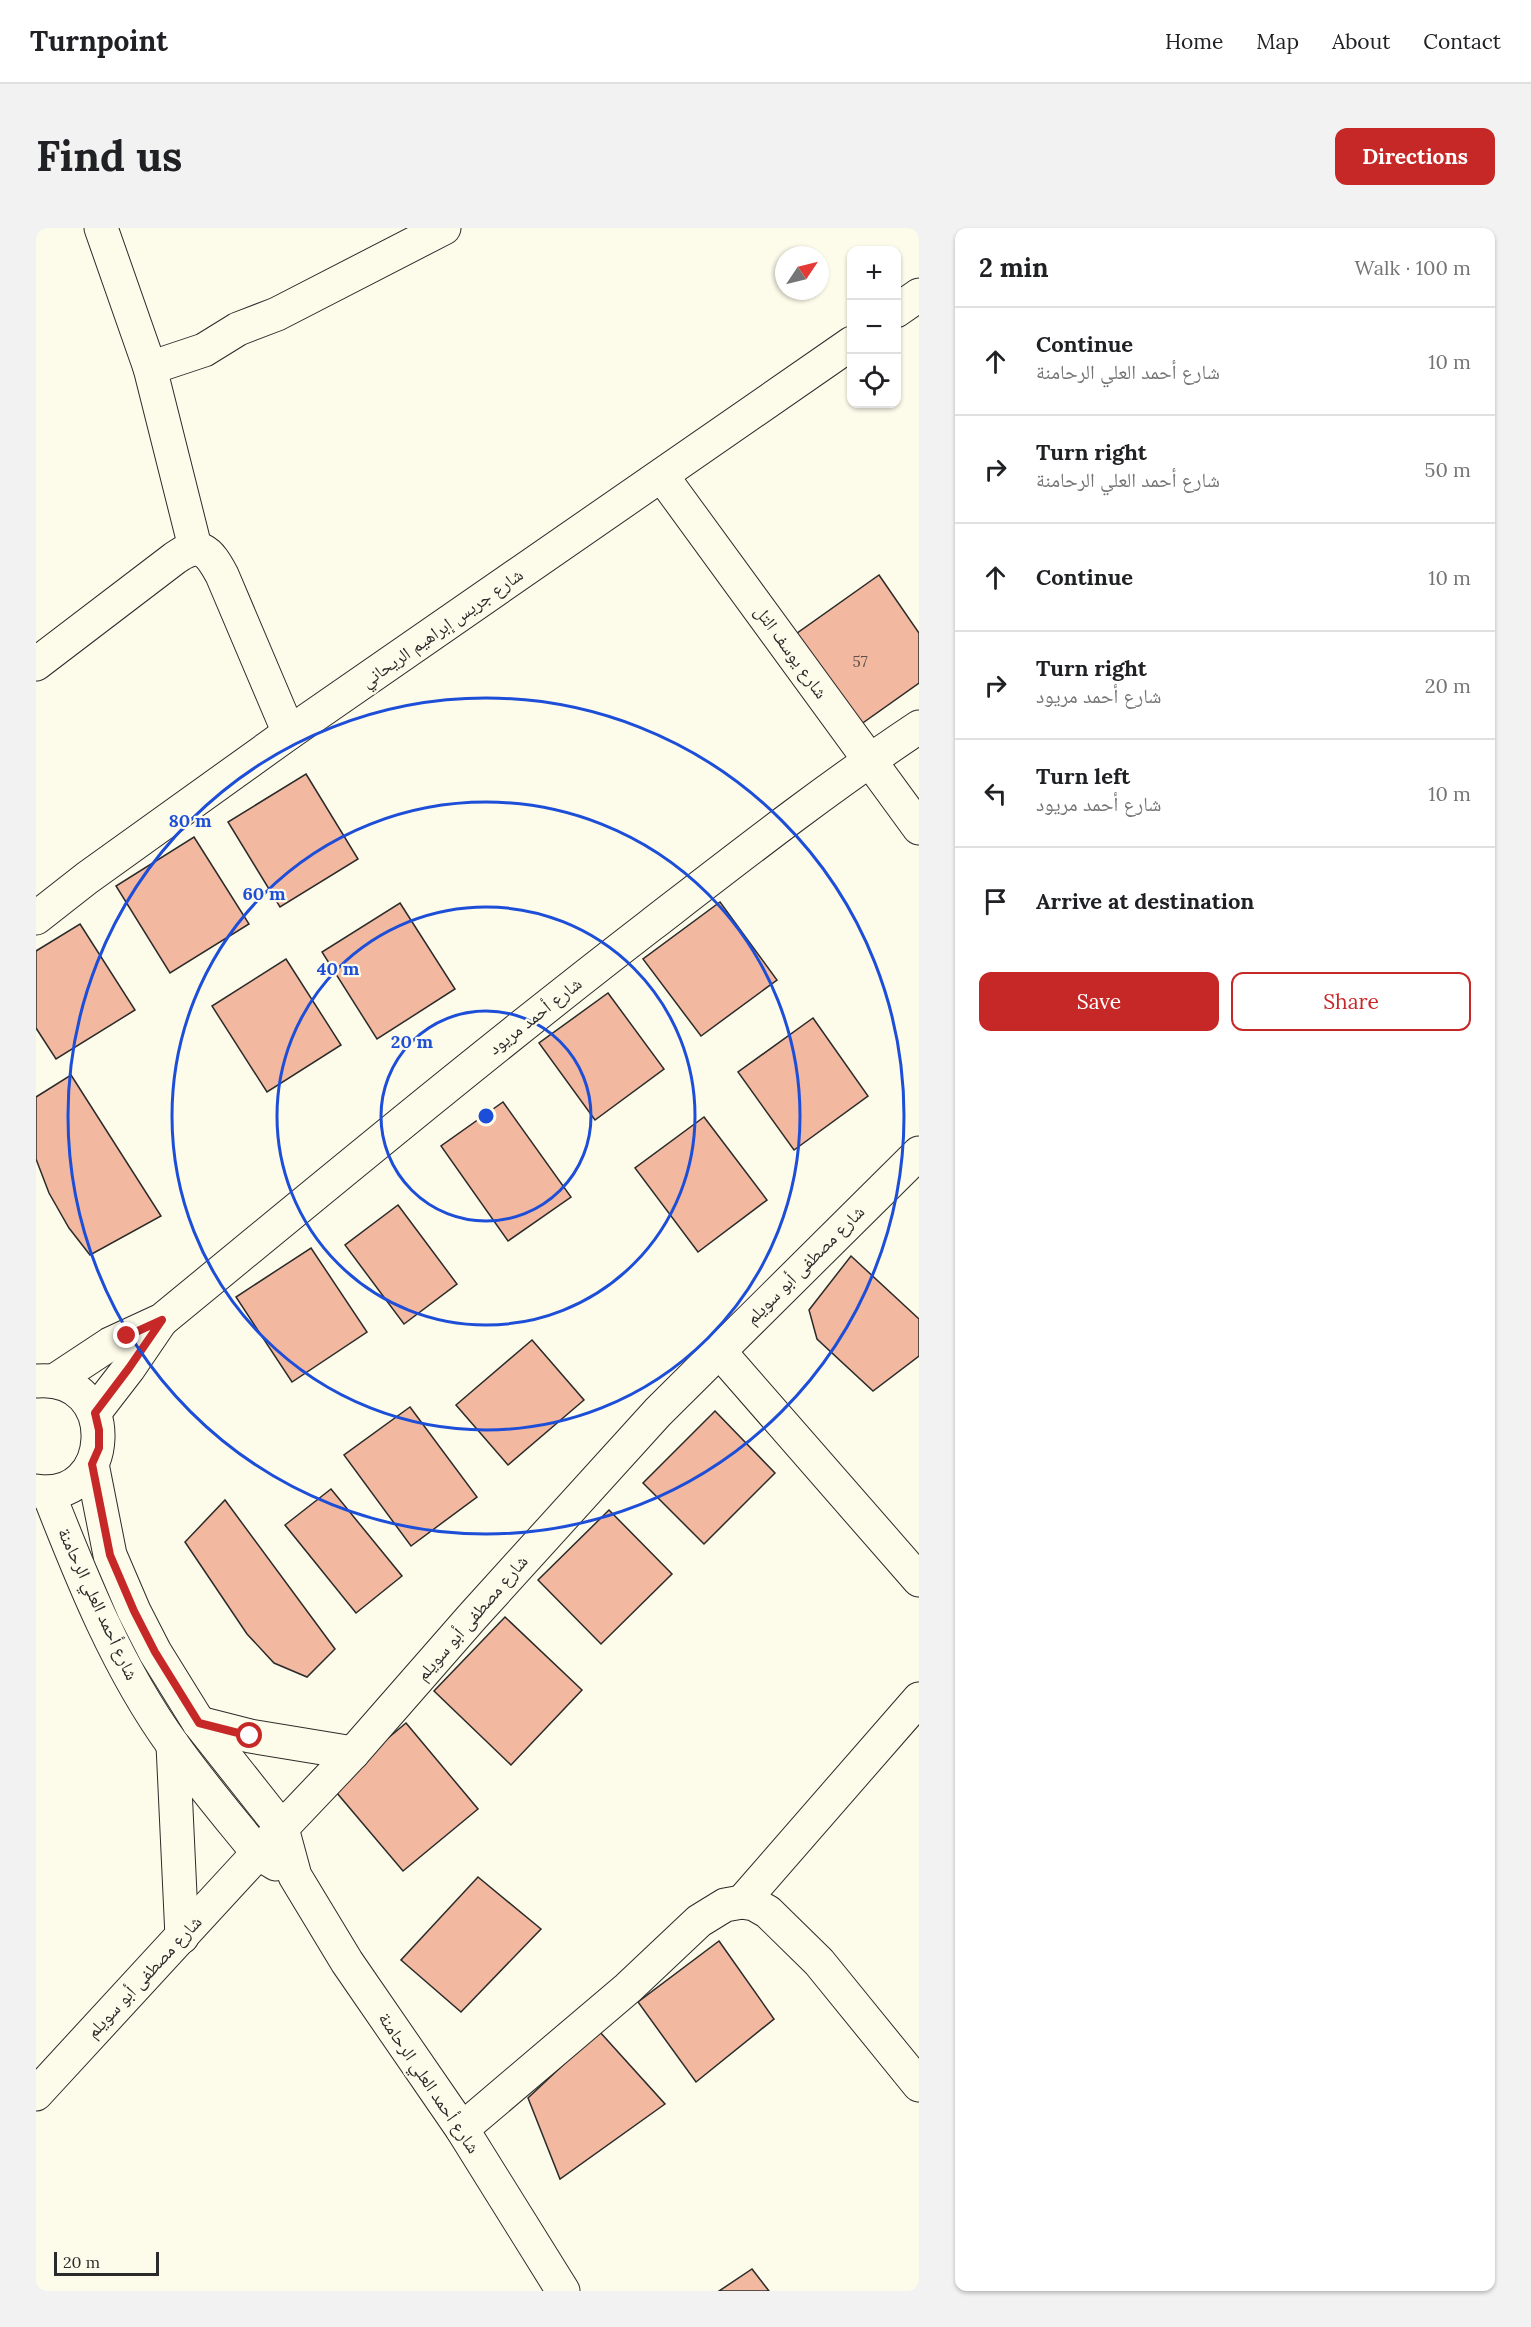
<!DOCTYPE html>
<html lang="en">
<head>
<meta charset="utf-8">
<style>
  body { margin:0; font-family:Lora,"Noto Naskh Arabic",serif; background:#f2f2f2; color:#202124 }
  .controls { position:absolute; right:18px; top:18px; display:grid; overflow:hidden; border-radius:12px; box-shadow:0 2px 4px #0004 }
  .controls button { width:54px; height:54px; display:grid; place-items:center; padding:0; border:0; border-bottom:2px solid #e0e0e0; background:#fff; color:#202124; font:30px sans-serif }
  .compass { position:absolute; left:739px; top:18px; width:54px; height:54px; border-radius:50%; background:#fff; box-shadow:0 2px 4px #0004; rotate:55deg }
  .scale { position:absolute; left:18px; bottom:15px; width:105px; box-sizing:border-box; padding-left:6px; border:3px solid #2b2b2b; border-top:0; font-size:16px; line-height:21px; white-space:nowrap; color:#2b2b2b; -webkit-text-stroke:4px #fdfbea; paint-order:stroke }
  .stop { position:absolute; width:18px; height:18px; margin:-14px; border:4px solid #c62828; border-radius:50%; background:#fff }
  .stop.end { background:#c62828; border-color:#fff; box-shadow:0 2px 6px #0008 }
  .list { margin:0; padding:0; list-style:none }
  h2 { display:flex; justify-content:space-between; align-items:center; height:78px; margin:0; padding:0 24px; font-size:26px }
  h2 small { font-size:20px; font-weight:400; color:#757577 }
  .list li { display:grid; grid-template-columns:39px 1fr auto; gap:18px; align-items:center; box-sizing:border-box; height:108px; padding:0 24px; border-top:2px solid #e0e0e0 }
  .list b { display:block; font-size:22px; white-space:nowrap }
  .list p { margin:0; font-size:20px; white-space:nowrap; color:#757577 }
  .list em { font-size:20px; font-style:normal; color:#757577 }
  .actions { display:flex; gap:12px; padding:18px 24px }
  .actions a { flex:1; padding:14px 0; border:2px solid #c62828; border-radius:12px; text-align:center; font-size:21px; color:#c62828 }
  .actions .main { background:#c62828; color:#fff }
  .icon { flex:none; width:33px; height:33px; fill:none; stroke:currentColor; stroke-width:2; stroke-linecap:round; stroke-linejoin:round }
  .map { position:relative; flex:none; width:883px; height:2063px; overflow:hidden; border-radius:12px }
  header { display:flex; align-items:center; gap:36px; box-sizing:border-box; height:84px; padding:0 30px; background:#fff; border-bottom:2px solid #e0e0e0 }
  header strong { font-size:28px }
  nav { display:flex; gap:33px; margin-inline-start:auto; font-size:21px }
  .intro { display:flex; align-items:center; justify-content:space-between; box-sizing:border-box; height:144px; padding:0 36px }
  h1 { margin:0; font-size:42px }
  .button { padding:15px 27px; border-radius:12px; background:#c62828; color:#fff; font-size:21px; font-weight:700 }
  main { display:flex; gap:36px; padding:0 36px }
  aside { flex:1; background:#fff; border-radius:12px; box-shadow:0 2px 4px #0004 }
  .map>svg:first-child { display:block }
</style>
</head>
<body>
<header>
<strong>Turnpoint</strong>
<nav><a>Home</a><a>Map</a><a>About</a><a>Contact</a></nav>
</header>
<div class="intro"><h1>Find us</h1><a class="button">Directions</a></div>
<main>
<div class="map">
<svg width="883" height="2063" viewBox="0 0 883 2063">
  <rect width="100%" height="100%" fill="#fdfbea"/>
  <g fill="#f2b8a0" stroke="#2b2b2b" stroke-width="1.5">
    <polygon points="843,347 883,405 883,455 814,504 750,413"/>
    <polygon points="270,546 322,631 244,679 192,594"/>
    <polygon points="158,609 213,696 134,745 80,658"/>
    <polygon points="684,674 741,752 665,808 607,731"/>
    <polygon points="364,675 419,761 341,811 286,724"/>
    <polygon points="44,696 99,782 20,831 0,800 0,723"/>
    <polygon points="250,731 305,817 231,864 176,778"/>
    <polygon points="572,765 628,841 559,892 503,815"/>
    <polygon points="777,790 832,868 758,922 702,844"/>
    <polygon points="35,847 125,988 54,1027 33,1000 13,965 0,931 0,869"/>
    <polygon points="467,874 535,969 472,1013 405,918"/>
    <polygon points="668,889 731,972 662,1024 599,940"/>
    <polygon points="362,977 421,1056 368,1096 309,1017"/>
    <polygon points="275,1020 331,1104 256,1154 200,1069"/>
    <polygon points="815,1028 883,1091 883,1128 837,1163 781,1111 773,1082"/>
    <polygon points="496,1112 548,1172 472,1237 420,1177"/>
    <polygon points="374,1179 441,1269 375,1318 308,1227"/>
    <polygon points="679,1183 739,1245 668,1316 607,1255"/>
    <polygon points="295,1261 366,1348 320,1385 249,1297"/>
    <polygon points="189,1272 299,1421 271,1449 238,1435 211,1406 149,1314"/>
    <polygon points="573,1282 636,1346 565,1416 502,1352"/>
    <polygon points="469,1389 546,1462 475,1537 398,1463"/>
    <polygon points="370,1495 442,1581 367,1643 295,1558"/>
    <polygon points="442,1649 505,1701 425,1784 365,1732"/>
    <polygon points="683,1713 738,1791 660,1854 602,1774"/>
    <polygon points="563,1803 629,1876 524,1951 492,1870"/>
    <polygon points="716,2041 733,2063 683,2063"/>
  </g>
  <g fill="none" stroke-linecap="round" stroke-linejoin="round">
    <defs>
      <g id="minor">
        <polyline points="65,0 114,140"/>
        <polyline points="860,83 883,67"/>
        <polyline points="626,248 883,600"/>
        <polyline points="159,319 114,140 168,122 202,101 241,86 408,0"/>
        <path d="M0 436 139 330C164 312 173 323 186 347L253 505"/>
        <polyline points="0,690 51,650 253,505 816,115"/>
        <polyline points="683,1123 883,1352"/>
        <path d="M18 1153 74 1116 126 1092C288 959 449 825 615 697 703 629 791 560 883 499"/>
        <polyline points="59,1184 93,1140 125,1093"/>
        <polyline points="56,1236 74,1327 98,1383 119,1424 163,1495 246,1600 259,1648 311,1734 426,1901 527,2063"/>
        <path d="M0 1263C79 1276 86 1146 1 1153"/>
        <path d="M12 1264C46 1351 82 1441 137 1517 163 1554 193 1589 222 1625L240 1636"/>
        <polyline points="163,1495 214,1508 317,1525"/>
        <polyline points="137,1517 146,1709"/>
        <polyline points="706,1674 883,1471"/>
        <polyline points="0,1866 222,1625 317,1525 436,1389 622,1184 883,925"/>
        <polyline points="426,1901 592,1760 663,1693 689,1677 706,1674 718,1676 732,1684 783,1734 883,1857"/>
      </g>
    </defs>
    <use href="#minor" stroke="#2b2b2b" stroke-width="35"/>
    <use href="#minor" stroke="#fdfbea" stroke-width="33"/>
  </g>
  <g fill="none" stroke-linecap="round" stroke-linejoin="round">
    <polyline stroke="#c62828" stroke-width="8" points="91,1108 126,1092 93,1140 59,1185 63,1202 63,1220 56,1236 74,1327 98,1383 119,1424 163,1495 214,1508"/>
  </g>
  <g fill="none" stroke="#1d4ed8" stroke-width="3">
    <circle cx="450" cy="888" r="105"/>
    <circle cx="450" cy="888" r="209"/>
    <circle cx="450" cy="888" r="314"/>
    <circle cx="450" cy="888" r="418"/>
  </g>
  <g text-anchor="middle" stroke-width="4.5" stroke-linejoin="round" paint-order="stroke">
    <g font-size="15" fill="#5d4e48">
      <text x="824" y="439">57</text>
    </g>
    <g font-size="18" fill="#2b2b2b" stroke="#fdfbea">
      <text transform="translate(406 400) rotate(-35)" y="6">شارع جريس إبراهيم الريحاني</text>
      <text transform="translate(755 424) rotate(54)" y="6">شارع يوسف التل</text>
      <text transform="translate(499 788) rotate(-38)" y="6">شارع أحمد مريود</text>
      <text transform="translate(769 1037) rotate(-45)" y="6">شارع مصطفى أبو سويلم</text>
      <text transform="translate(62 1376) rotate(65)" y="6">شارع أحمد العلي الرحامنة</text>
      <text transform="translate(436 1390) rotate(-49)" y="6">شارع مصطفى أبو سويلم</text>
      <text transform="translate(108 1749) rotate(-47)" y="6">شارع مصطفى أبو سويلم</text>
      <text transform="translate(393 1855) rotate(56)" y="6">شارع أحمد العلي الرحامنة</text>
    </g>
  </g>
  <circle cx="450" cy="888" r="9" fill="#1d4ed8" stroke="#fdfbea" stroke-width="3"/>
  <g font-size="18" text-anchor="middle" font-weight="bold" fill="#1d4ed8" stroke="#fdfbea" stroke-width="4.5" stroke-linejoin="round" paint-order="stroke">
    <text x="154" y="599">80 m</text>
    <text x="228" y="672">60 m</text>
    <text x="302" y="747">40 m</text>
    <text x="376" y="820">20 m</text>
  </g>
</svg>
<div class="controls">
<button>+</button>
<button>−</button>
<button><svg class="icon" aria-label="locate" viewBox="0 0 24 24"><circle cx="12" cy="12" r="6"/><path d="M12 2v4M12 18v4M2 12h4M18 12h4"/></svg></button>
</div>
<svg class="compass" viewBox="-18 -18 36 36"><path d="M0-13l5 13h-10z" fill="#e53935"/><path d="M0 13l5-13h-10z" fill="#757577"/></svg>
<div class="scale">20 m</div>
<div class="stop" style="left:214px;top:1508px"></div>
<div class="stop end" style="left:91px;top:1108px"></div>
</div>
<aside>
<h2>2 min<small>Walk · 100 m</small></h2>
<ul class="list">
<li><svg class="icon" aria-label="ahead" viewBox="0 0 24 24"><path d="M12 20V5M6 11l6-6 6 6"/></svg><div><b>Continue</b><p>شارع أحمد العلي الرحامنة</p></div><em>10 m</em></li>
<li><svg class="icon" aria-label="right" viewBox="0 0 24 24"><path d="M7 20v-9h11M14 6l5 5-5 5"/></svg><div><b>Turn right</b><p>شارع أحمد العلي الرحامنة</p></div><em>50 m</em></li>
<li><svg class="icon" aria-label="ahead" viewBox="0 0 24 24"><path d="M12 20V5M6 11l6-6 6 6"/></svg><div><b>Continue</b></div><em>10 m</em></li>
<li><svg class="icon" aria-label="right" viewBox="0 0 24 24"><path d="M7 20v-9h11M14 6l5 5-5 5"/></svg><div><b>Turn right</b><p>شارع أحمد مريود</p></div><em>20 m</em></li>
<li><svg class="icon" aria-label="left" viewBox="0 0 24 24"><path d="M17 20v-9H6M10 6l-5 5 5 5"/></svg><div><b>Turn left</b><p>شارع أحمد مريود</p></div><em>10 m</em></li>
<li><svg class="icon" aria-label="arrive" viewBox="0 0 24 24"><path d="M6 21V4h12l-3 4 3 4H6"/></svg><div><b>Arrive at destination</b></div></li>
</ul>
<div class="actions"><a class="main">Save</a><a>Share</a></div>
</aside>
</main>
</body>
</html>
